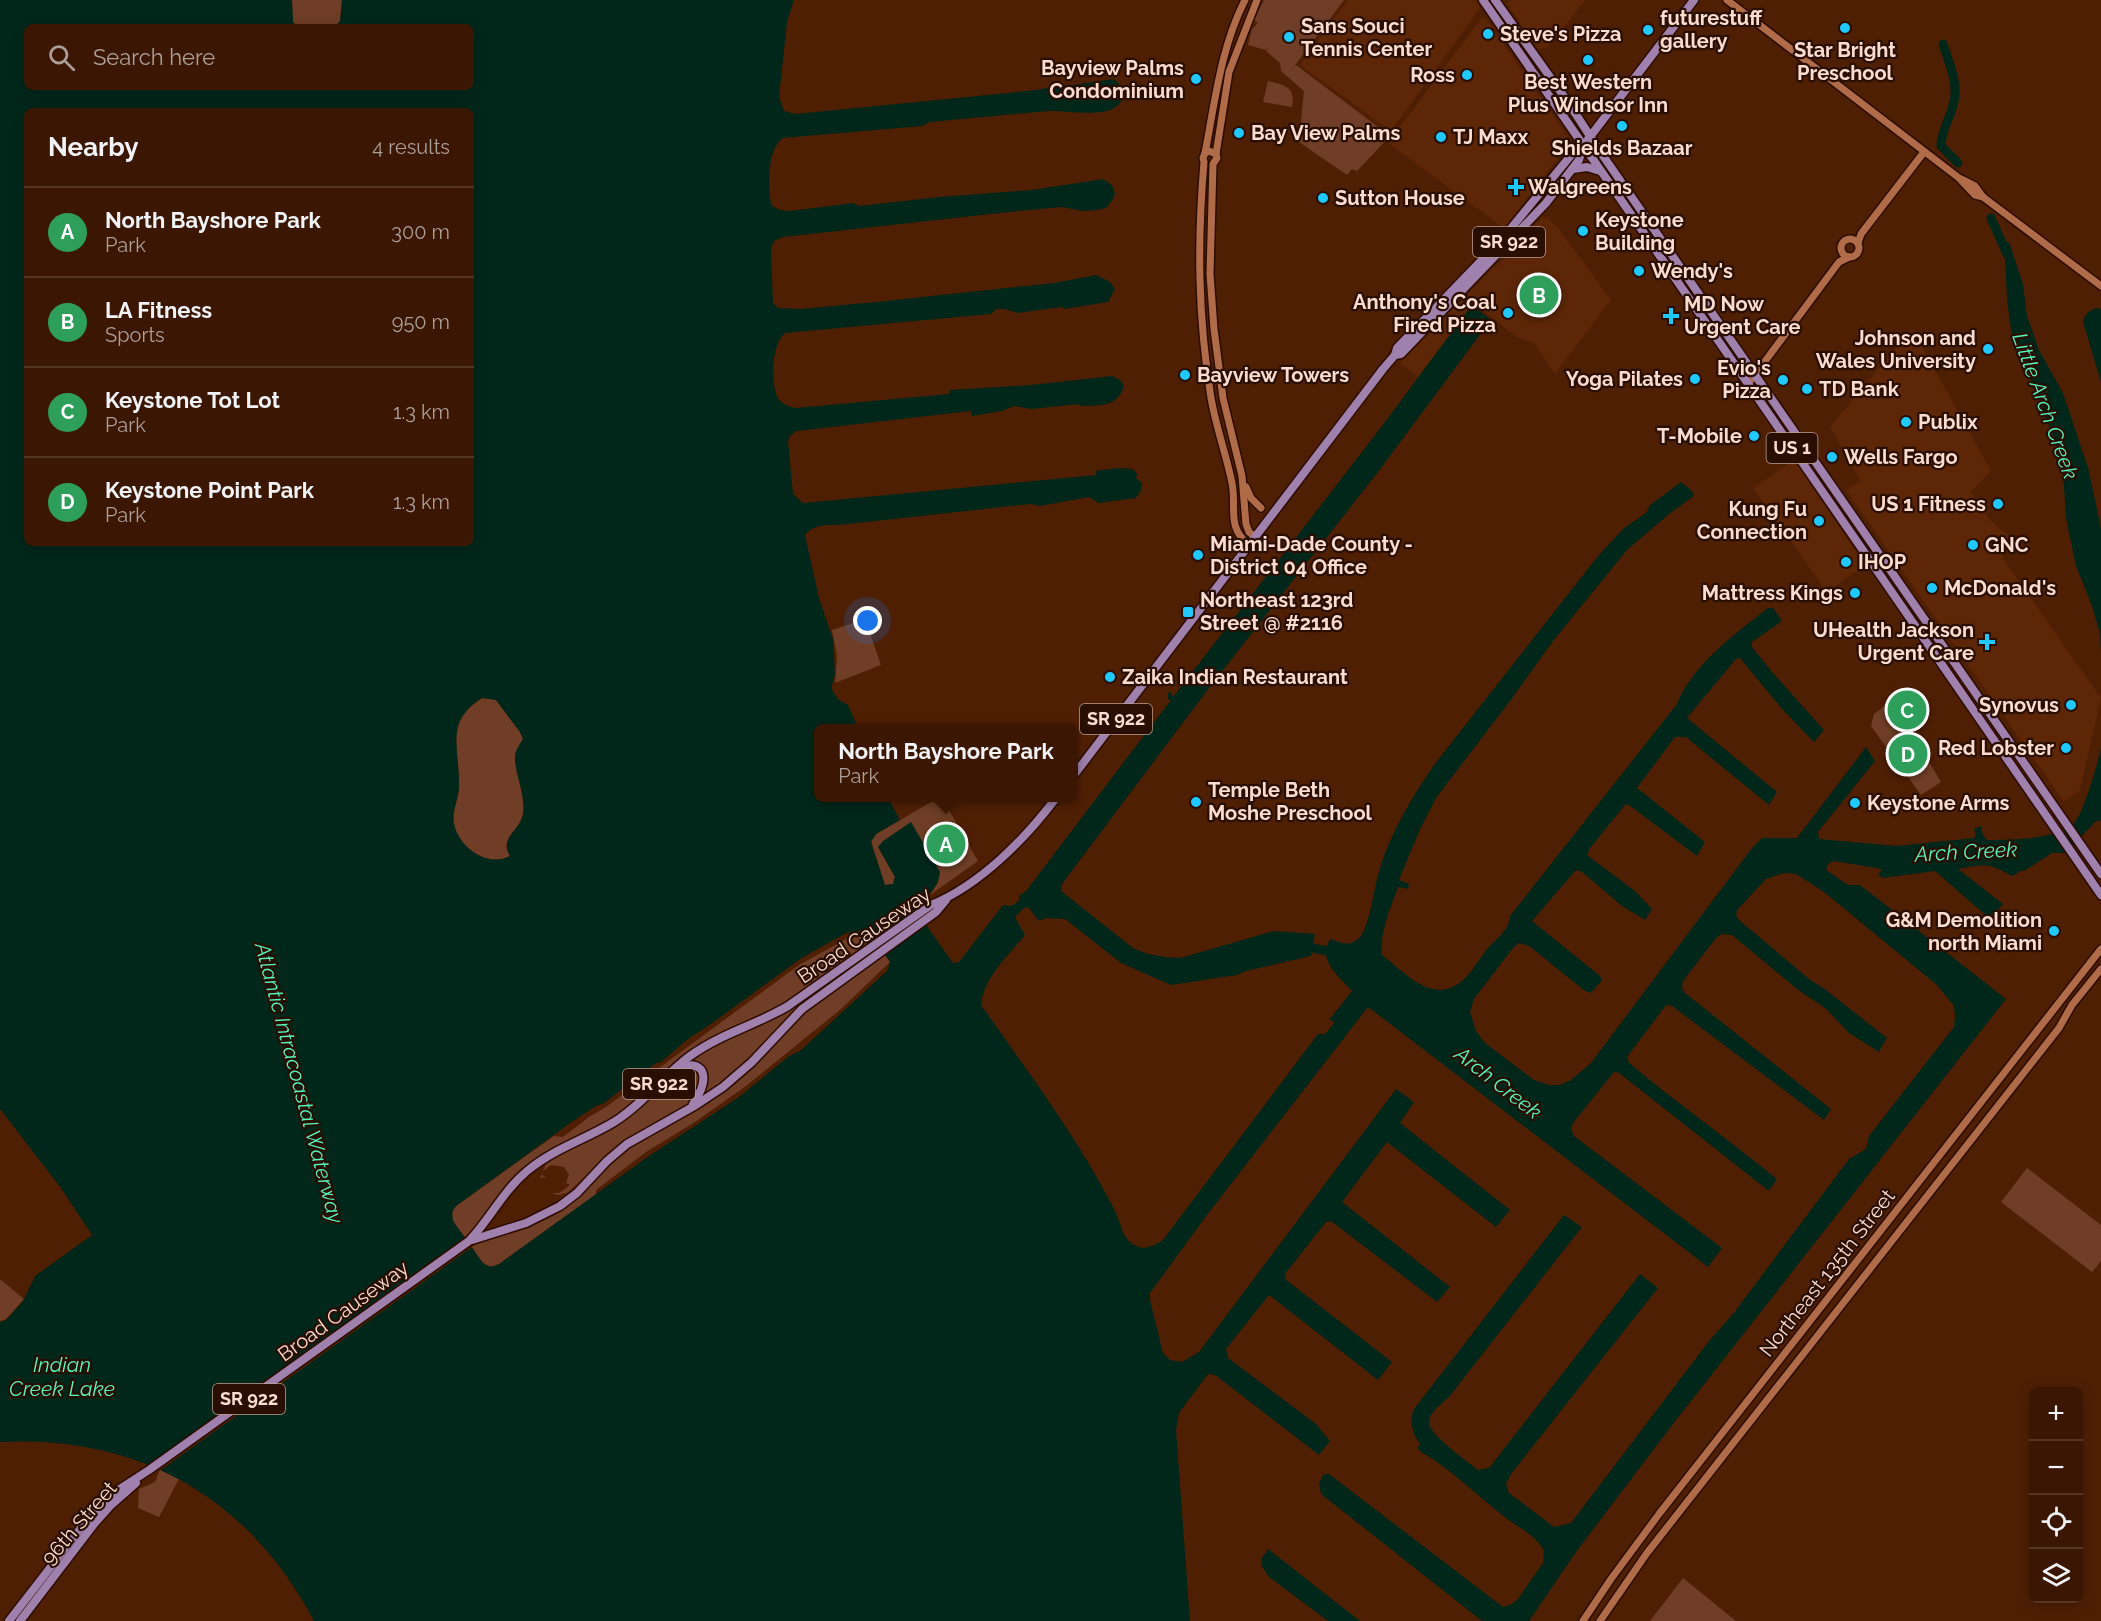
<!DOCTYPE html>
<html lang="en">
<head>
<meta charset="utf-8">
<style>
  body { margin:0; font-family:Raleway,sans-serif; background:#42200d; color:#f1f3f6 }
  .controls { position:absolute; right:18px; bottom:18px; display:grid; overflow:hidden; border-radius:9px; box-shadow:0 3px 15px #0003 }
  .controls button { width:54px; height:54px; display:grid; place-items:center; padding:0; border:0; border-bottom:2px solid #543625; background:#3b1703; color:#f1f3f6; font:30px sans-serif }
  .you { position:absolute; left:868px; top:621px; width:21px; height:21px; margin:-15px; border:4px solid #fff; border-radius:50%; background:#1a73e8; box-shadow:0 0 0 9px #1a73e833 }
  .badge { display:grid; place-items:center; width:39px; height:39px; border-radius:50%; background:#1a73e8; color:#fff; font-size:20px; font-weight:700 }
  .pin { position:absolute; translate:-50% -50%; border:3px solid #fff; box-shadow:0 2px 6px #0006 }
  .popup { position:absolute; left:814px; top:724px; width:264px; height:78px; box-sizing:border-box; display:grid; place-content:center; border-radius:9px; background:#3b1703; filter:drop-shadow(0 2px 4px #0005); font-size:20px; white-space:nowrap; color:#ac9f9a }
  .popup b { font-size:22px; color:#f1f3f6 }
  .popup::after { content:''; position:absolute; left:50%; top:100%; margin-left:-12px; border:12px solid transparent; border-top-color:#3b1703 }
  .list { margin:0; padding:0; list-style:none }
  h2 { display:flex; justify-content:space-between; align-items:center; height:78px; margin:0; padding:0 24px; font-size:26px }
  h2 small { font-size:20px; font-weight:400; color:#ac9f9a }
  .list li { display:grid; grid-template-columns:39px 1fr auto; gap:18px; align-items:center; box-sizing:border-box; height:90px; padding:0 24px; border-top:2px solid #543625 }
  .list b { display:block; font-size:22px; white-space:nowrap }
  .list p { margin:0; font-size:20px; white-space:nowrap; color:#ac9f9a }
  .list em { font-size:20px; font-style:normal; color:#ac9f9a }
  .icon { flex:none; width:33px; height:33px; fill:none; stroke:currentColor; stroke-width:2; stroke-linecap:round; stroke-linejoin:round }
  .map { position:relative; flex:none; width:2101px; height:1621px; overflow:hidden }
  .search { position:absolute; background:#3b1703; box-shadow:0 3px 15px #0003; left:24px; top:24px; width:450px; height:66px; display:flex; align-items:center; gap:15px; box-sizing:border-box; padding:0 21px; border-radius:9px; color:#ac9f9a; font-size:22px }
  .panel { position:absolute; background:#3b1703; box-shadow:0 3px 15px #0003; left:24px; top:108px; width:450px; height:438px; border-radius:9px }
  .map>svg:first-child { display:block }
</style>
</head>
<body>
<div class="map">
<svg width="2101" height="1621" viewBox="0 0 2101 1621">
  <rect width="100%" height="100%" fill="#4f1f04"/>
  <g fill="#5c2607">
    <polygon points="1348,0 1475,0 1480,8 1391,131 1300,65"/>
    <polygon points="1510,0 1585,0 1548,47 1538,49 1507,4"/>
    <polygon points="1485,18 1569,138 1566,148 1504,228 1388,143 1481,19"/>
    <polygon points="1547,217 1558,228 1611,300 1555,374 1534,343 1518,338 1474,303 1418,377 1400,363 1494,267 1504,260 1541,218"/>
    <polygon points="1912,329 1991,471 1971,492 1990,520 2012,539 2002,557 2101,698 2080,790 2064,802 1846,490 1861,481 1830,427"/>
    <polygon points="1794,460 1865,565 1827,592 1753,488"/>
  </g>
  <g fill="#703e26">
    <polygon points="292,0 342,0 340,21 335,27 297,27 293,22"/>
    <polygon points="1264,0 1344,0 1290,72 1296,65 1390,136 1357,171 1352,169 1347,175 1299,142 1304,91 1281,71 1280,63 1266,51 1272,44 1266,50 1248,45 1252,29 1258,23 1254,20"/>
    <path d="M1268 81C1285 85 1296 87 1292 107L1263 102Z"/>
    <polygon points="865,619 881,665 835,683 837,656 832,630"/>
    <polygon points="1890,697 1941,782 1921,795 1871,726 1874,714 1881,709"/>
    <path d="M482 698 496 700 520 732 523 739C520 744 515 751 515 757 515 775 526 795 523 814 520 832 498 837 510 856 488 868 459 848 454 824 451 812 460 797 459 784 459 747 445 721 482 698Z"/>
    <polygon points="938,798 942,798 978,861 930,895 939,881 878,847 895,877 893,884 885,885 871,841 876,834"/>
    <path d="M867 936 873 940 832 970 830 967 825 970 827 973C807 987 788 1002 766 1013 740 1025 713 1034 689 1051 661 1070 642 1099 614 1117 587 1134 556 1144 530 1163 502 1183 491 1217 465 1237 457 1227 446 1218 456 1206L554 1136 563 1137 589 1117 606 1107 799 965 848 938Z"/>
    <polygon points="873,950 874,952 804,1003 732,1076 702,1098 707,1081 688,1061 709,1047 766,1022"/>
    <path d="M885 955 890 962 841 1009 746 1086 695 1122 646 1152 596 1190V1195L499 1264 490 1267 482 1262 472 1247C484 1238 499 1235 514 1231 532 1226 549 1219 564 1209 587 1193 602 1170 624 1153 656 1127 696 1114 729 1089 755 1069 774 1042 797 1020 823 995 856 976 885 955Z"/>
    <polygon points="686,1067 689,1067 701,1074 694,1099 673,1114 629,1139 567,1193 558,1195 551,1193 559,1193 569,1186 569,1184 566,1183 569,1175 564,1167 551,1165 542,1172 542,1175 546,1177 540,1178 546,1164"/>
    <polygon points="2027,1168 2101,1225 2101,1261 2092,1272 2001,1202"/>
    <polygon points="0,1279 24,1299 6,1319 0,1321"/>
    <polygon points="160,1469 179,1479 159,1517 138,1508 139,1489 155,1482"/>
    <polygon points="1683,1578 1736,1621 1650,1621"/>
  </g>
  <g fill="#01271a" fill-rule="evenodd">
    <path d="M0 0H292L293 22 297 27H27V87H471V27H335L340 21 342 0H794L787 22 779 97 784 111 795 114 1037 90 1062 84 1066 86 1114 79C1120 85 1126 89 1122 99 1114 121 1067 110 1049 111L930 122 922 126 783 138C767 148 767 190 772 206L780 210 790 211 853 203 859 206 939 197 1032 190 1103 179 1112 185 1115 194 1112 201 1106 208 1097 210 1083 211 1062 207 1009 212 783 237 774 241 771 249 773 303 778 308 800 309 876 302 1054 283 1096 275 1110 282 1115 289 1108 302 1064 309 1062 307 1017 313 1005 309H996L991 314 785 333C772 344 771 377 776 394 779 403 787 406 795 408L949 394 950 390 1031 385 1112 376 1120 380 1124 386C1117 408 1100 405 1080 406L1079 404 1031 409 1014 406 1002 411 972 416 971 411 797 431 791 435 788 441 793 494 803 503 1096 475V471L1118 468 1133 469 1137 474 1136 478 1142 483 1141 490 1136 498 1099 503 1089 497 1040 506 1030 504 839 525C825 525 814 524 805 535L819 598 833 639 835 675 831 688 838 699 848 705 858 728H818V798H888L900 820 876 834 871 842 885 885 893 884 895 877 878 847 883 841 911 822 940 872C938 889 926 898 914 908L953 963 959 962 1003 905 1011 906 1019 901V896L1026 891 1171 700 1168 699V693L1171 692 1173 697 1382 426 1472 305 1491 320 1378 472 1209 688 1062 884 1061 891 1133 948 1148 954 1166 957 1180 958 1274 931 1315 934 1311 956 1246 971 1237 975 1171 985 1121 963 1065 919 1046 918 1039 921 1028 907 1024 908 1016 916V919L1025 935C1008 956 984 977 981 1005 1022 1063 1064 1120 1099 1181 1105 1193 1113 1205 1118 1218 1121 1226 1123 1236 1130 1242 1141 1252 1152 1247 1163 1240L1318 1034H1325L1335 1022 1329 1020 1352 991C1339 977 1315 958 1331 939 1344 944 1351 947 1361 936 1372 916 1373 890 1380 868 1391 832 1412 797 1434 765L1598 556 1624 528 1646 513 1650 505 1681 482 1692 491 1694 496 1669 514 1627 550 1553 641 1513 697 1436 798 1421 827 1399 880 1409 884 1408 889 1398 887C1391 907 1379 934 1382 955 1403 971 1430 1003 1458 984 1469 977 1477 962 1485 952 1495 938 1508 934 1510 916L1677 704C1692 665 1736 633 1768 608H1773L1782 621 1752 642V647L1772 672 1824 730 1814 742 1782 709 1740 658 1736 659 1687 718 1777 792 1769 805 1693 743 1686 737H1675L1637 788 1705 842 1697 856 1629 805H1625L1590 848 1587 855 1636 892 1652 909 1645 920 1622 906 1582 872 1576 870 1532 921 1600 976 1602 980 1591 993 1585 991 1529 946 1519 943 1513 948 1474 999 1470 1012 1476 1031 1485 1043 1534 1080 1549 1085H1560L1571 1080 1591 1063 1752 848 1762 838H1797L1866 747 1875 761 1818 832 1819 839 1897 846 1974 838 1976 835 1974 829 1981 826 1983 835 1987 840C2015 839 2051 841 2074 823 2083 815 2098 762 2101 748V820L2095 822 2066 853H2052L2024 871 2023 870 2012 876C1987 862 1986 864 1958 869L2003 904 1990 919 1935 871 1883 878 1878 875 1882 869 1834 861 1828 864 1826 870 1848 885H1860L2006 999 1673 1424 1576 1552 1529 1621H1482L1321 1494 1319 1483 1324 1474H1329L1503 1607 1512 1604 1518 1599 1543 1563 1544 1551C1536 1536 1523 1530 1510 1521 1480 1499 1453 1470 1421 1452L1417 1448 1420 1444C1412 1433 1409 1421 1414 1409L1564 1215 1582 1227 1449 1397C1443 1403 1428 1413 1429 1423 1430 1435 1468 1462 1478 1470L1489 1468 1640 1274 1658 1288 1511 1474 1506 1484 1509 1493 1554 1527 1571 1523 1709 1341 1733 1314 1849 1159 1866 1149 1869 1136 1954 1027 1955 1016 1954 1006 1937 985 1824 892 1796 874 1784 873 1766 879 1737 910 1736 915 1739 920 1809 979 1826 990 1887 1038 1879 1052 1849 1033 1825 1008 1797 989 1732 935 1722 934 1716 938 1683 981 1682 988 1685 993 1831 1109 1824 1120 1672 1006 1666 1005 1627 1057 1629 1063C1677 1103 1728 1139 1777 1179L1769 1191 1619 1073 1614 1072 1573 1123 1571 1129 1574 1136 1722 1248 1708 1267 1368 1007 1207 1215 1150 1293V1300L1163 1353 1170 1360 1182 1362 1199 1352 1396 1089 1414 1102 1400 1123 1510 1210 1496 1227 1387 1142 1342 1202 1450 1287 1437 1302 1331 1221 1326 1222 1285 1274V1279L1392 1362 1378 1380 1269 1295 1226 1349 1228 1358 1316 1424 1330 1441 1319 1455 1215 1375 1208 1374 1179 1413 1176 1430 1190 1621H314C249 1498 140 1435 0 1442V1322L6 1320 23 1301 35 1276 92 1235 61 1188 0 1109ZM27 111H471V543H27ZM482 698 496 700 520 732 523 739C520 744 515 751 515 757 515 775 526 795 523 814 520 831 499 838 510 856 488 868 459 848 454 824 451 811 460 797 459 783 459 747 445 721 482 698ZM863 931 872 935 890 962 887 971 800 1051 789 1056 739 1097 646 1158 499 1264C493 1268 487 1267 482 1262L453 1221 452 1212 456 1206 573 1121 596 1106 604 1103 656 1063 661 1062 688 1039 711 1024 800 959 846 933Z"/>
    <polygon points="2009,242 2023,284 2027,316 2039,350 2063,393 2089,471 2101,529 2101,654 2100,634 2092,606 2076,566 2066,518 2063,471 2059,453 2039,398 2017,351 2011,330 2007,299 2005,257 2001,243"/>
    <path d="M2098 308 2101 310V382L2083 322C2085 313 2089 310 2098 308Z"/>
    <polygon points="1268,1549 1360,1621 1328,1621 1269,1577 1261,1565 1262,1558"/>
  </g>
  <polygon fill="#4f1f04" points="465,1237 472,1247 158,1472 146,1466"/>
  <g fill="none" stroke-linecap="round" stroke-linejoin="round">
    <g stroke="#01271a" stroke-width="9">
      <path d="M1943 44C1948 60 1956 78 1955 95 1954 113 1941 128 1941 146L1958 163"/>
      <polyline points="1991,218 2007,254"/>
      <polyline points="1301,946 1334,952"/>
    </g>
    <defs>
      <g id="secondary">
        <polyline points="1727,0 1959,178 1975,195 1983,197"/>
        <path d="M1205 153C1215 101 1221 47 1245 0"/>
        <path d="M1216 154 1209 151 1205 153 1203 158 1204 162C1197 244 1198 317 1211 398 1216 427 1226 454 1232 483 1237 509 1226 526 1249 545"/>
        <polyline points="1961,179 1975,186 1983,197 2101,286"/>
        <circle cx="1850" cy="248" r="9"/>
        <polyline points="1858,243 1861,234 1924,152"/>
        <polyline points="1748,384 1839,262 1849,257"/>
        <polyline points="1246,487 1251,498 1261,508"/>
        <polyline points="1255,537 1249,532 1246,524 1242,476 1223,398 1214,329 1210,274 1213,164 1217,158 1216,154 1229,72 1257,0"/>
        <polyline points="1583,1621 1611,1579 1659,1514 2101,949"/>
        <polyline points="1600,1621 1647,1553 2059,1028 2072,1005 2101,969"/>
      </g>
      <g id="primary">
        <polyline points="1483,0 2101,895"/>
        <polyline points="1495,0 1568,102 1599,150 2101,874"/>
        <polyline points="1573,169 1587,167 1600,171"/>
        <polyline points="1395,355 1397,348 1503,238 1572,154 1583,146 1694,0"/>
        <polyline points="1074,775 1383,369 1395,355 1401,354 1546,203 1579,160 1583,146"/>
        <path d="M678 1067C711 1058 707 1085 693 1104"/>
        <polyline points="472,1240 526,1223 560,1206 577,1193 607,1161 627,1144 696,1105 723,1087 752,1062 802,1009 936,912 946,900"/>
        <path d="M9 1621 91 1515 118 1490 149 1470 469 1241C490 1219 503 1191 527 1171 553 1149 586 1139 614 1122 643 1104 663 1076 690 1056 720 1034 756 1025 788 1006L931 905C980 885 1025 839 1056 798"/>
        <polyline points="20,1621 94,1524 110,1506 136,1483"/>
      </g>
    </defs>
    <use href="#secondary" stroke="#2c0c00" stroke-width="10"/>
    <use href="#primary" stroke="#2c0c00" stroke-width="11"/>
    <use href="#secondary" stroke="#b06b49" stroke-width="7"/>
    <use href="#primary" stroke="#a080ac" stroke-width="8"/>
  </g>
  <g fill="#20c9fd" stroke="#290e03" stroke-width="2">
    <circle cx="1845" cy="28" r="6"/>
    <circle cx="1648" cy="30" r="6"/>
    <circle cx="1488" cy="34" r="6"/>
    <circle cx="1289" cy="37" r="6"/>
    <circle cx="1588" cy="60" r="6"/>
    <circle cx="1467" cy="75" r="6"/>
    <circle cx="1196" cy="79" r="6"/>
    <circle cx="1622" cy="126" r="6"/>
    <circle cx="1239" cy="133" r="6"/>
    <circle cx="1441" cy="137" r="6"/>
    <path d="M1513 178h6v6h6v6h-6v6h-6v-6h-6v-6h6z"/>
    <circle cx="1323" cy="198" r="6"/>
    <circle cx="1583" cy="231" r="6"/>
    <circle cx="1639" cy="271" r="6"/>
    <circle cx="1508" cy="313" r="6"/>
    <path d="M1668 307h6v6h6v6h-6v6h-6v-6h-6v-6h6z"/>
    <circle cx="1988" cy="349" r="6"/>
    <circle cx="1185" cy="375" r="6"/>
    <circle cx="1695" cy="379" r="6"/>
    <circle cx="1783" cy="380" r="6"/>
    <circle cx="1807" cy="389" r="6"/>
    <circle cx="1906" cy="422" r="6"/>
    <circle cx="1754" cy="436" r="6"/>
    <circle cx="1832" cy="457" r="6"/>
    <circle cx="1998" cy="504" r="6"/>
    <circle cx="1819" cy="521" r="6"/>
    <circle cx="1973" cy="545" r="6"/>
    <circle cx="1198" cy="555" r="6"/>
    <circle cx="1846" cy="562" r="6"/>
    <circle cx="1932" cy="588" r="6"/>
    <circle cx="1855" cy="593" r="6"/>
    <rect x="1182" y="606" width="12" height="12" rx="3"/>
    <path d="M1984 633h6v6h6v6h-6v6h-6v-6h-6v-6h6z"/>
    <circle cx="1110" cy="677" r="6"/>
    <circle cx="2071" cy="705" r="6"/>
    <circle cx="2066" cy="748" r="6"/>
    <circle cx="1196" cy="802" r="6"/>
    <circle cx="1855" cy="803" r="6"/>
    <circle cx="2054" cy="931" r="6"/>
  </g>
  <g text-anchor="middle" stroke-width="4.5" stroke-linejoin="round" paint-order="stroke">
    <g fill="#290e03" stroke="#bd9e91" stroke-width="1.5">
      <rect x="1473" y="227" width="72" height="30" rx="4.5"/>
      <rect x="1766.5" y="433" width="51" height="30" rx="4.5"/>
      <rect x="1080" y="704" width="72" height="30" rx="4.5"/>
      <rect x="623" y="1069" width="72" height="30" rx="4.5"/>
      <rect x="213" y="1384" width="72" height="30" rx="4.5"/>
    </g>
    <g font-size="18" font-weight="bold" fill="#fcdcce">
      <text x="1509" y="248">SR 922</text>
      <text x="1792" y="454">US 1</text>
      <text x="1116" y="725">SR 922</text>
      <text x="659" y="1090">SR 922</text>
      <text x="249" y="1405">SR 922</text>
    </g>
    <g font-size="20" font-weight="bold" fill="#fcdcce" stroke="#290e03" text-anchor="start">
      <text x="1660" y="25">futurestuff<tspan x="1660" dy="23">gallery</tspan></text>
      <text x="1301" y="33">Sans Souci<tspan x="1301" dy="23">Tennis Center</tspan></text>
      <text x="1500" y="41">Steve's Pizza</text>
      <text x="1845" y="57" text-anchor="middle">Star Bright<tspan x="1845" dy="23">Preschool</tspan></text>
      <text x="1184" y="75" text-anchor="end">Bayview Palms<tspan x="1184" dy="23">Condominium</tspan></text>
      <text x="1455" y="82" text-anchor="end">Ross</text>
      <text x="1588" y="89" text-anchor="middle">Best Western<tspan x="1588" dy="23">Plus Windsor Inn</tspan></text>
      <text x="1251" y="140">Bay View Palms</text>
      <text x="1453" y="144">TJ Maxx</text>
      <text x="1622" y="155" text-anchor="middle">Shields Bazaar</text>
      <text x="1528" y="194">Walgreens</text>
      <text x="1335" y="205">Sutton House</text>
      <text x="1595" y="227">Keystone<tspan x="1595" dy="23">Building</tspan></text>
      <text x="1651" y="278">Wendy's</text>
      <text x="1496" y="309" text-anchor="end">Anthony's Coal<tspan x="1496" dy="23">Fired Pizza</tspan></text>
      <text x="1684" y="311">MD Now<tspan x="1684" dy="23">Urgent Care</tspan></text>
      <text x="1976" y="345" text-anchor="end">Johnson and<tspan x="1976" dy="23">Wales University</tspan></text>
      <text x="1771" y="375" text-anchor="end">Evio's<tspan x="1771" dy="23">Pizza</tspan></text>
      <text x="1197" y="382">Bayview Towers</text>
      <text x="1683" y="386" text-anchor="end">Yoga Pilates</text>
      <text x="1819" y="396">TD Bank</text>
      <text x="1918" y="429">Publix</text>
      <text x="1742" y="443" text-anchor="end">T-Mobile</text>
      <text x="1844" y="464">Wells Fargo</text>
      <text x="1986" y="511" text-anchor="end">US 1 Fitness</text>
      <text x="1807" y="516" text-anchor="end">Kung Fu<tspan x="1807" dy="23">Connection</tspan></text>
      <text x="1210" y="551">Miami-Dade County -<tspan x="1210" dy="23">District 04 Office</tspan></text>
      <text x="1985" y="552">GNC</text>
      <text x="1858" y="569">IHOP</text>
      <text x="1944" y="595">McDonald's</text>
      <text x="1843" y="600" text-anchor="end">Mattress Kings</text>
      <text x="1200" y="607">Northeast 123rd<tspan x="1200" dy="23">Street @ #2116</tspan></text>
      <text x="1974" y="637" text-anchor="end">UHealth Jackson<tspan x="1974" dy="23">Urgent Care</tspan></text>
      <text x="1122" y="684">Zaika Indian Restaurant</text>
      <text x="2059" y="712" text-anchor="end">Synovus</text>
      <text x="2054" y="755" text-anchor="end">Red Lobster</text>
      <text x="1208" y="797">Temple Beth<tspan x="1208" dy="23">Moshe Preschool</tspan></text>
      <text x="1867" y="810">Keystone Arms</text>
      <text x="2042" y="927" text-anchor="end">G&amp;M Demolition<tspan x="2042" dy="23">north Miami</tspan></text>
    </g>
    <g font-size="20" fill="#fcdcce" stroke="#290e03">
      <text transform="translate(864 935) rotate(-34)" y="7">Broad Causeway</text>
      <text transform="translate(1827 1273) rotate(-52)" y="7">Northeast 135th Street</text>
      <text transform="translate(343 1311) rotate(-36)" y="7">Broad Causeway</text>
      <text transform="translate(79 1523) rotate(-49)" y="7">96th Street</text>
    </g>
    <g font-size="21" font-style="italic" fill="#55f4bd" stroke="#290e03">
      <text transform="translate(2045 406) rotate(70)" y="7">Little Arch Creek</text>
      <text transform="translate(1966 852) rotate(-3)" y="7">Arch Creek</text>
      <text transform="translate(299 1083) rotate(75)" y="7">Atlantic Intracoastal Waterway</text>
      <text transform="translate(1498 1083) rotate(38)" y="7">Arch Creek</text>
      <text x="62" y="1372">Indian<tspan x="62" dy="24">Creek Lake</tspan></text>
    </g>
  </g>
</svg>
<div class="controls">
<button>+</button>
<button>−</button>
<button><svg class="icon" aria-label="locate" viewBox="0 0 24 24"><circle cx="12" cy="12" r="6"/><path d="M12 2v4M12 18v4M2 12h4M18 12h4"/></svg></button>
<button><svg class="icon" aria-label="layers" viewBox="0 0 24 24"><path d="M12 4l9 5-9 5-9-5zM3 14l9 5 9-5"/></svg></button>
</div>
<div class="you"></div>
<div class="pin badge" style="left:946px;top:844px;background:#2e9e5b">A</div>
<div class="popup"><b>North Bayshore Park</b>Park</div>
<div class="pin badge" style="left:1539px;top:295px;background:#2e9e5b">B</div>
<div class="pin badge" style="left:1907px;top:710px;background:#2e9e5b">C</div>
<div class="pin badge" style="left:1908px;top:754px;background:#2e9e5b">D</div>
<div class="search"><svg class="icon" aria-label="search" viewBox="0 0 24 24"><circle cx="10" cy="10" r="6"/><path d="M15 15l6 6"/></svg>Search here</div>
<section class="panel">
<h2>Nearby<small>4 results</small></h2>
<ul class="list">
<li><span class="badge" style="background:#2e9e5b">A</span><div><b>North Bayshore Park</b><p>Park</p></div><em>300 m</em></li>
<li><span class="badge" style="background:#2e9e5b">B</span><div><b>LA Fitness</b><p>Sports</p></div><em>950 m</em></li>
<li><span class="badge" style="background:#2e9e5b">C</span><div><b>Keystone Tot Lot</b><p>Park</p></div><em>1.3 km</em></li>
<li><span class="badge" style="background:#2e9e5b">D</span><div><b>Keystone Point Park</b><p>Park</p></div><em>1.3 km</em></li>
</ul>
</section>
</div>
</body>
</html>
